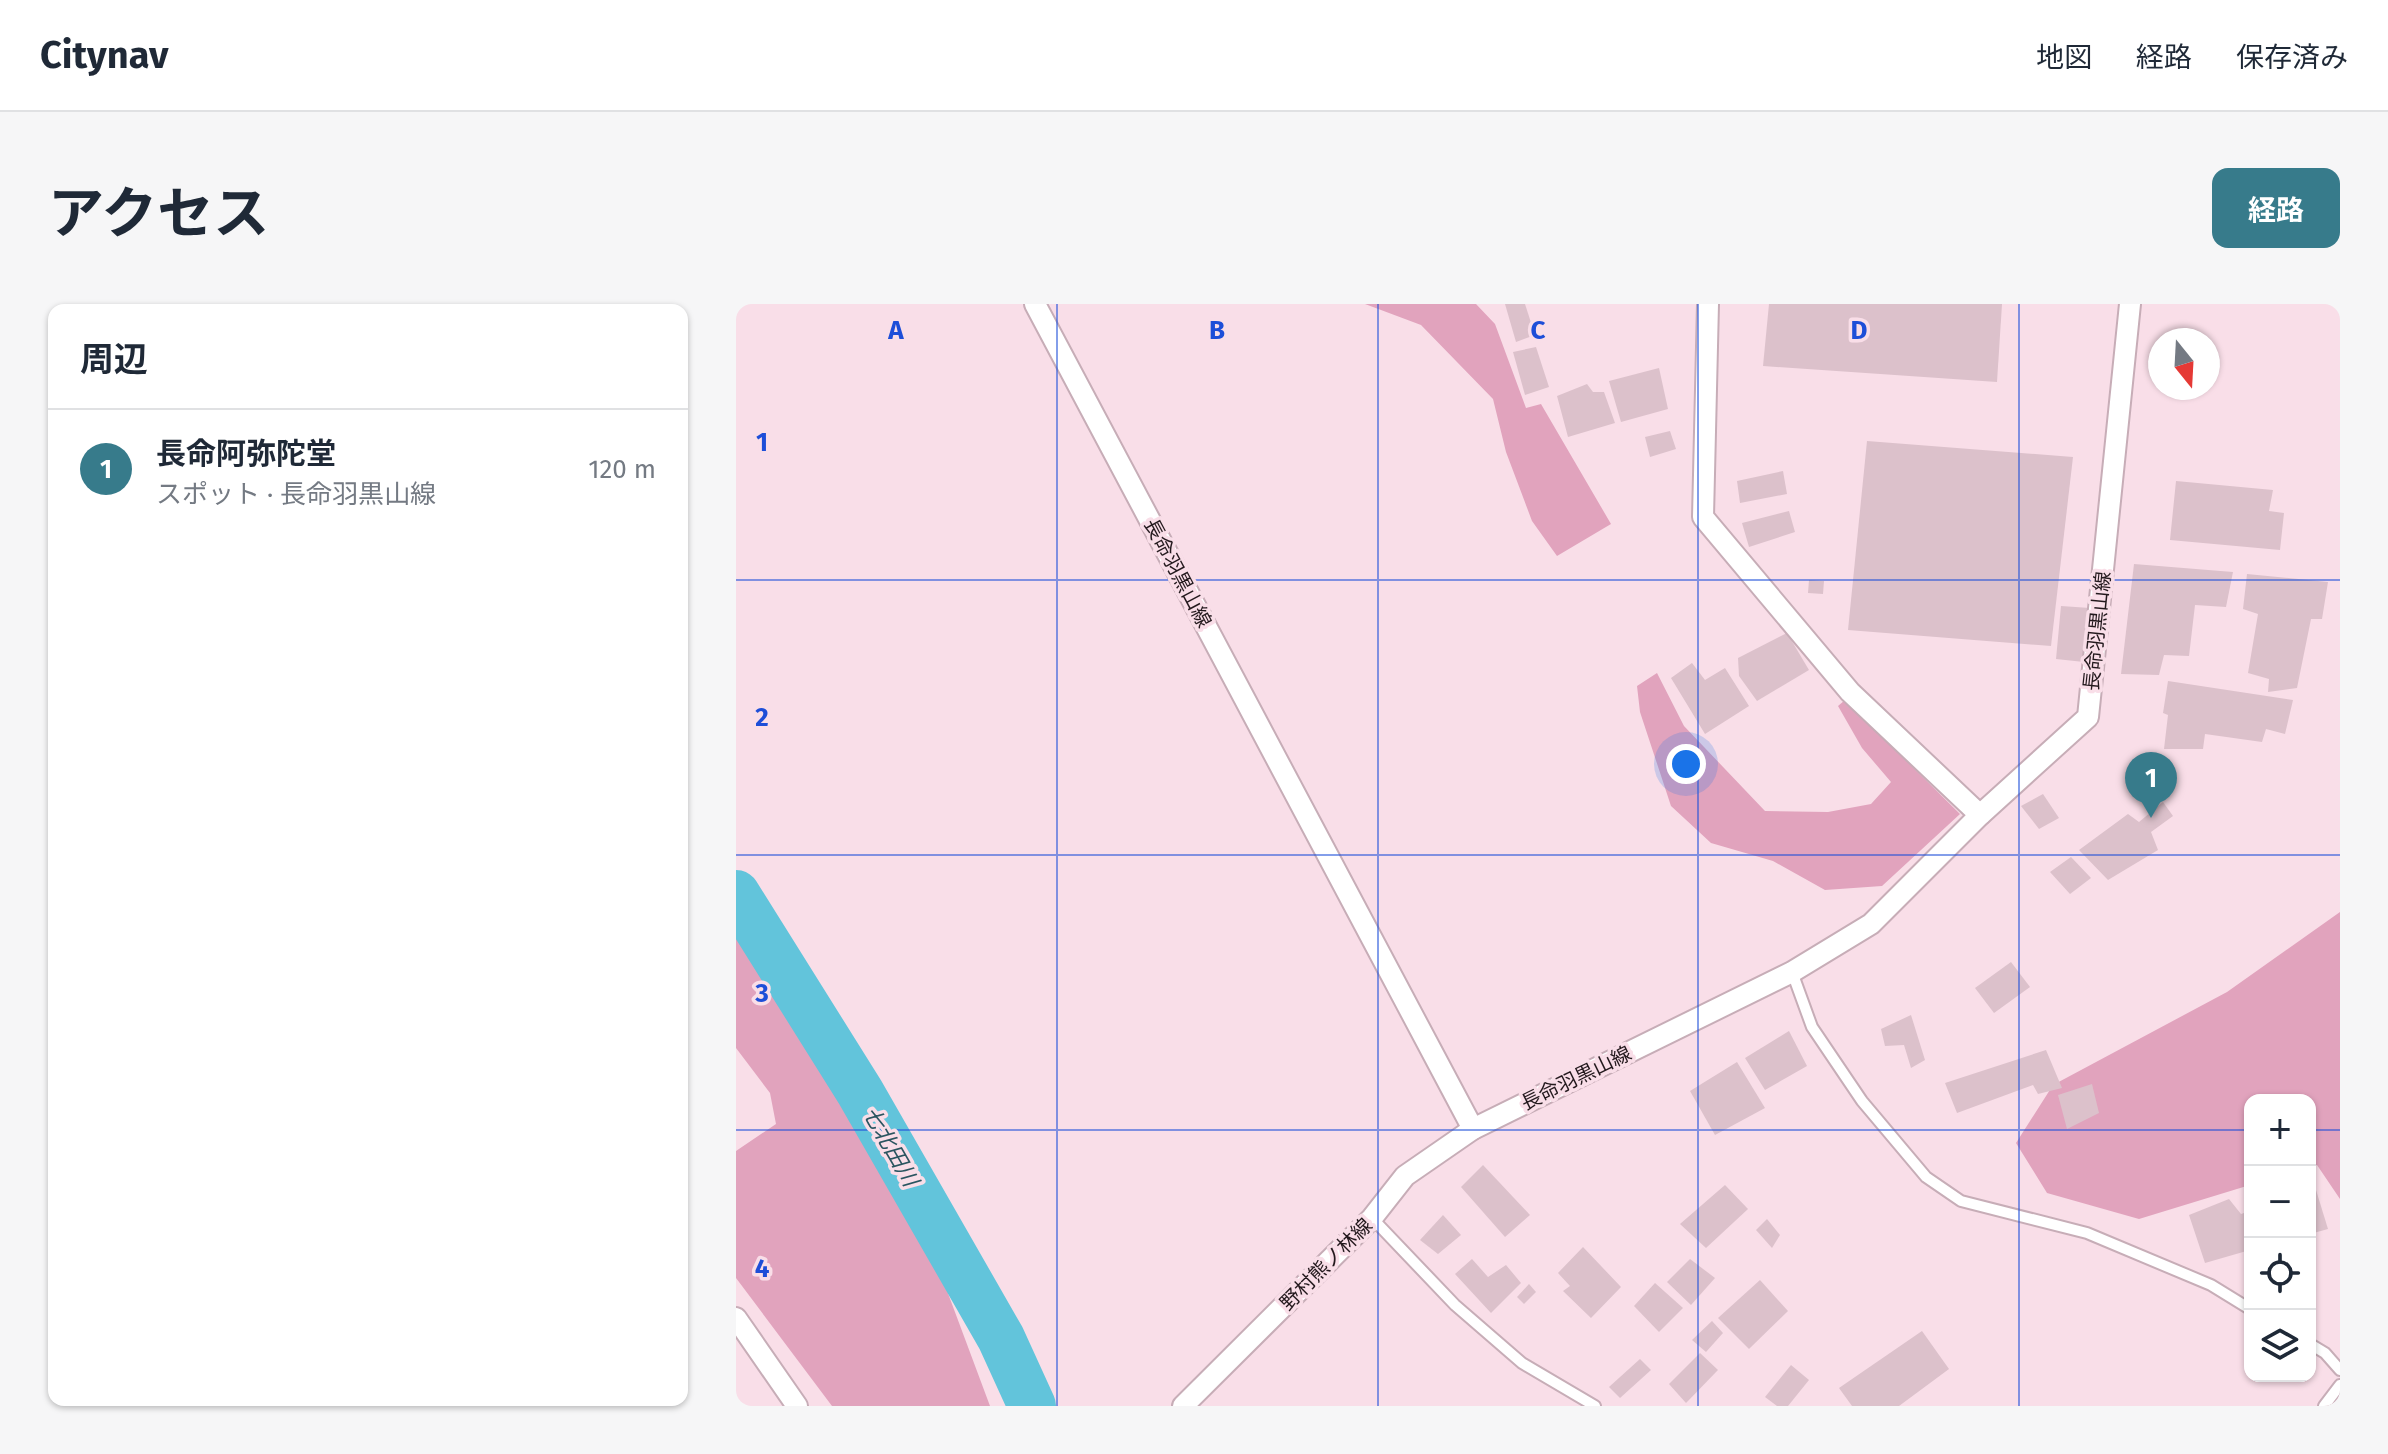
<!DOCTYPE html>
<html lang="ja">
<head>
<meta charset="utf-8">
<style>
  body { margin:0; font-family:"Fira Sans","Noto Sans JP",sans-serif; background:#f6f6f7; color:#1f2937 }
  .controls { position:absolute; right:24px; bottom:24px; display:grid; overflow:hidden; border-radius:16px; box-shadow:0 2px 6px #0004 }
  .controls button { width:72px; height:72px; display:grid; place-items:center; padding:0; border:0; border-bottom:2px solid #e0e1e3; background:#fff; color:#1f2937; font:40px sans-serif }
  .compass { position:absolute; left:1412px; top:24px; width:72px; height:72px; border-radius:50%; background:#fff; box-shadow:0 2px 6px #0004; rotate:162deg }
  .you { position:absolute; left:950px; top:460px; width:28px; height:28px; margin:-20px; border:6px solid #fff; border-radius:50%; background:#1a73e8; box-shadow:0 0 0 12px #1a73e833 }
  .badge { display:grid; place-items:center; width:52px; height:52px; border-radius:50%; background:#377b8b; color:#fff; font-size:26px; font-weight:700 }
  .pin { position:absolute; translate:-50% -66px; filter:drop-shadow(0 2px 4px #0008) }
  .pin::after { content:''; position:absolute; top:42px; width:28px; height:24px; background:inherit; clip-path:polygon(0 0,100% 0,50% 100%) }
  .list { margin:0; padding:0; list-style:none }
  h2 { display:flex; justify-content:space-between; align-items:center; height:104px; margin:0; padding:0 32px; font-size:34px }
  h2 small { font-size:26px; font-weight:400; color:#747a83 }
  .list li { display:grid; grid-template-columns:52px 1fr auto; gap:24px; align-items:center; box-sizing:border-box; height:120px; padding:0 32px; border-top:2px solid #e0e1e3 }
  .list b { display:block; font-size:30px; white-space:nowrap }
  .list p { margin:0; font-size:26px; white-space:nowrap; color:#747a83 }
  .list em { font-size:26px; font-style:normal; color:#747a83 }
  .icon { flex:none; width:44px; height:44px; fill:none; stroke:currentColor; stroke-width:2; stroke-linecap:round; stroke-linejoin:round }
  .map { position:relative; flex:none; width:1604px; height:1102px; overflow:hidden; border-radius:16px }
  header { display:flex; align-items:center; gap:48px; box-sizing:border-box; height:112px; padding:0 40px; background:#fff; border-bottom:2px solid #e0e1e3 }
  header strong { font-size:38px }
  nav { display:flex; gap:44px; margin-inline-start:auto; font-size:28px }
  .intro { display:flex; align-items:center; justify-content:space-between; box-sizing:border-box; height:192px; padding:0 48px }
  h1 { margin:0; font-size:56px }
  .button { padding:20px 36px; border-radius:16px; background:#377b8b; color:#fff; font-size:28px; font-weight:700 }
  main { display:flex; gap:48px; padding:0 48px }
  aside { flex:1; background:#fff; border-radius:16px; box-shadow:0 2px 6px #0004 }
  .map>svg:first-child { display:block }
</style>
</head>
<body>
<header>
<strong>Citynav</strong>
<nav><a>地図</a><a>経路</a><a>保存済み</a></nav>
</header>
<div class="intro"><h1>アクセス</h1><a class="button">経路</a></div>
<main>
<aside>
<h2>周辺<small></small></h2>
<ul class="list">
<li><span class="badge">1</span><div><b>長命阿弥陀堂</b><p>スポット · 長命羽黒山線</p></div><em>120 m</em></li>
</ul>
</aside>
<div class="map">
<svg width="1604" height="1102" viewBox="0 0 1604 1102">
  <rect width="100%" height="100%" fill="#f9dee8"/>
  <g fill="#e1a3bd">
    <polygon points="629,0 740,0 759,20 790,104 805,100 875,220 821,252 796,217 770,148 757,95 685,21"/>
    <polygon points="921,369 948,422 1029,507 1092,508 1135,500 1155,478 1126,444 1102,402 1109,396 1224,510 1146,582 1089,586 1037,557 975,539 935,502 904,408 901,382"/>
    <polygon points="1604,608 1604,895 1581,861 1574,863 1574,796 1514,796 1514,881 1403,915 1311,889 1280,839 1317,781 1491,688"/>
    <polygon points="0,614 118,794 210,984 254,1102 96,1102 0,974 0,847 40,820 34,789 0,744"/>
  </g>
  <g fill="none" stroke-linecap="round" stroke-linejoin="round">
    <polyline stroke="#62c4db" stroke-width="48" points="0,590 124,788 265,1034 296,1102"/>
  </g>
  <g fill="#dcc1cb">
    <polygon points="769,0 789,0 799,31 780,38"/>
    <polygon points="1033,0 1266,0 1261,78 1027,62"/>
    <polygon points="800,43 813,83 789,91 777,48"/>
    <polygon points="923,64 932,105 885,118 873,77"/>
    <polygon points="851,80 857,88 868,88 879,119 832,133 821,92"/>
    <polygon points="934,127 940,145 914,153 909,133"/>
    <polygon points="1131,137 1337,153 1315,342 1112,326"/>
    <polygon points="1047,167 1051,190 1004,199 1001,177"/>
    <polygon points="1440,177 1537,186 1533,207 1548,209 1544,246 1434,236"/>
    <polygon points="1053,207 1059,228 1013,243 1006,219"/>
    <polygon points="1398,260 1497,268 1490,303 1459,301 1453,352 1428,351 1423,371 1385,370"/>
    <polygon points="1511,270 1592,278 1586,315 1575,315 1561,384 1532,388 1533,375 1512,369 1522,310 1507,305"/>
    <polygon points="1073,276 1088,277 1087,290 1072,289"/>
    <polygon points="1325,302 1354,304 1348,358 1320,355"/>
    <polygon points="1051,329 1073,366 1021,397 1003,372 1002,354"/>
    <polygon points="956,359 969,376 989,364 1013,402 969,430 935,374"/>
    <polygon points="1432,377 1557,396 1549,430 1530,425 1526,438 1469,430 1467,445 1428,445 1432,411 1427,409"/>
    <polygon points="1307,490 1323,514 1303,525 1285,502"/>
    <polygon points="1427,498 1437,512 1415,528 1422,546 1372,576 1343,546 1392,510 1403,518"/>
    <polygon points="1335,553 1355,574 1334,590 1314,568"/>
    <polygon points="1275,658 1294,683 1258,709 1239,684"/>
    <polygon points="1175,711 1189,756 1175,764 1168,741 1149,742 1145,725"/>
    <polygon points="1053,727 1071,762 1029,786 1009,754"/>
    <polygon points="1310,746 1326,784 1302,790 1297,781 1221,809 1209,779"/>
    <polygon points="1001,758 1029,804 979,831 954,787"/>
    <polygon points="1356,780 1363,809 1331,825 1322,791"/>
    <polygon points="747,861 794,911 769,933 725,883"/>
    <polygon points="989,881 1012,905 970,944 944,920"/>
    <polygon points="1580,886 1592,925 1574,930 1574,888"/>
    <polygon points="1493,895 1505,910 1514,907 1514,946 1469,959 1453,911"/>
    <polygon points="707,911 725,931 702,950 684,936"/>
    <polygon points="1031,915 1044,931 1036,944 1020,926"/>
    <polygon points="847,943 885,983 855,1014 827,987 834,982 822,969"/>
    <polygon points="736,955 752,973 770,961 785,979 755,1009 719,970"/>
    <polygon points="954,955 979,974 955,1001 931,978"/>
    <polygon points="1024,976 1052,1007 1013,1045 982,1014"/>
    <polygon points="919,979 947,1004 923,1028 898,1002"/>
    <polygon points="793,980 800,988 788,1000 781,993"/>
    <polygon points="976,1017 987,1029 970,1048 956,1036"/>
    <polygon points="1186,1027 1213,1065 1163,1102 1116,1102 1103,1084"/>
    <polygon points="964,1049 982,1066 950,1099 933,1080"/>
    <polygon points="904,1055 915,1066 884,1094 873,1083"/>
    <polygon points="1055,1061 1073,1076 1052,1102 1041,1102 1029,1093"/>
  </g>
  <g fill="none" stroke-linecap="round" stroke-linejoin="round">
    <defs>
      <g id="service">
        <polyline points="1056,668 1076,723 1126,797 1190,873 1225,897 1351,929 1475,981 1514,1005"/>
        <polyline points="636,914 719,1001 786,1059 859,1102"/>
        <polyline points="1574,1040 1589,1049 1604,1066"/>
        <polyline points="1588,1102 1604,1081"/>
      </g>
      <g id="minor">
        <polyline points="299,0 737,825 1056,668 1135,620 1244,511 1352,413 1394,0"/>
        <polyline points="972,0 967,213 1114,388 1244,511"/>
        <polyline points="0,1014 61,1102"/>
        <polyline points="447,1102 636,914 669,872 737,825"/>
      </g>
    </defs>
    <use href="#service" stroke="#c7adb7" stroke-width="14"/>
    <use href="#minor" stroke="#c7adb7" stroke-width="24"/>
    <use href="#service" stroke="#fff" stroke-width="10"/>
    <use href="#minor" stroke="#fff" stroke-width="20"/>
  </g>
  <path fill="none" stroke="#1d4ed8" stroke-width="2" stroke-opacity="0.55" d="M321 0V1102M642 0V1102M962 0V1102M1283 0V1102M0 276H1604M0 551H1604M0 826H1514M1574 826H1604"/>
  <g text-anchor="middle" stroke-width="7" stroke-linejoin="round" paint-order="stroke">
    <g font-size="20" fill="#23191d" stroke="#f9dee8">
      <text transform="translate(442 269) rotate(62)" y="7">長命羽黒山線</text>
      <text transform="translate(1361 327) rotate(-84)" y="7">長命羽黒山線</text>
      <text transform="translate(840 774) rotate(-26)" y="7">長命羽黒山線</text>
      <text transform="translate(590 960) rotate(-45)" y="7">野村熊ノ林線</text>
    </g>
    <g font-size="22" font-style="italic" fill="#2a5560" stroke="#f9dee8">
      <text transform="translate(155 842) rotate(60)" y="8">七北田川</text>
    </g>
  </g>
  <g font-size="26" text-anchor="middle" font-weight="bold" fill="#1d4ed8" stroke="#f9dee8" stroke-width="7" stroke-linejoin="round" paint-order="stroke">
    <text x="160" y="35">A</text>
    <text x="481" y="35">B</text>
    <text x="802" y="35">C</text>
    <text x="1123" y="35">D</text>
    <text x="26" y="147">1</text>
    <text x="26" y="422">2</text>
    <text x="26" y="698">3</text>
    <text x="26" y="973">4</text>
  </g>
</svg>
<div class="controls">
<button>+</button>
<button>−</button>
<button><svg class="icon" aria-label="locate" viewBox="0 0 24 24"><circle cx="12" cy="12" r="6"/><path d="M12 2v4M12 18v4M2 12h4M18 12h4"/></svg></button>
<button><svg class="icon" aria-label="layers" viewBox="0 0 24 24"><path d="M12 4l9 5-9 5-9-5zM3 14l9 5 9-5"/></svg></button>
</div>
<svg class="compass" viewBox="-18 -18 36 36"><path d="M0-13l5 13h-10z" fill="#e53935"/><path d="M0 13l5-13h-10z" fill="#747a83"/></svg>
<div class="you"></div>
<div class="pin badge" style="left:1415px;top:514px">1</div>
</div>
</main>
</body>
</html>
